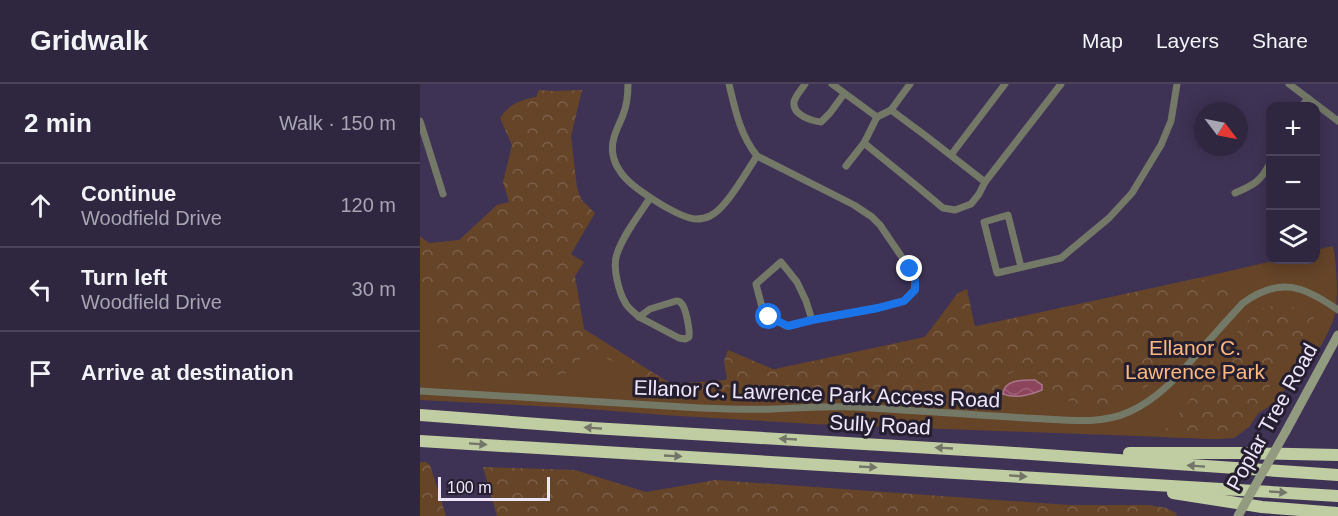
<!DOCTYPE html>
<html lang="en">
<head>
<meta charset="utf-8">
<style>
  body { margin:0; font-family:Arial,sans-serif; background:#3b324b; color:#f1f3f6 }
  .controls { position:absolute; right:18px; top:18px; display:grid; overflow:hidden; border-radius:12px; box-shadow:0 3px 15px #0003 }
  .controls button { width:54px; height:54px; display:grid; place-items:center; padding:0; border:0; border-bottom:2px solid #4a4359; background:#2f2640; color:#f1f3f6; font:30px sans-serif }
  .compass { position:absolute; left:774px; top:18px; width:54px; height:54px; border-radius:50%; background:#2f2640; box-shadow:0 3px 15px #0003; rotate:122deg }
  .scale { position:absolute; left:18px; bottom:15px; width:112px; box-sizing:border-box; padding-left:6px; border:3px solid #ede6fb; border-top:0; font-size:16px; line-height:21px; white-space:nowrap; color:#ede6fb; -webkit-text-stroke:4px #241e2e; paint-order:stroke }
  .stop { position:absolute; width:18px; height:18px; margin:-14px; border:4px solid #1a73e8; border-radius:50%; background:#fff }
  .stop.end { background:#1a73e8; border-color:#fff; box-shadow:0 2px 6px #0008 }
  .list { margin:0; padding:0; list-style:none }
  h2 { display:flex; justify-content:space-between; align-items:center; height:78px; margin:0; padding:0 24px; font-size:26px }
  h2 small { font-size:20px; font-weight:400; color:#a7a5b1 }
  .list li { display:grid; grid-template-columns:39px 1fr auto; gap:18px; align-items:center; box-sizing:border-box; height:84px; padding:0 24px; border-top:2px solid #4a4359 }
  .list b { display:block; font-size:22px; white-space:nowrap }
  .list p { margin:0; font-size:20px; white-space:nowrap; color:#a7a5b1 }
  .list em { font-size:20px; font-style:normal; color:#a7a5b1 }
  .icon { flex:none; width:33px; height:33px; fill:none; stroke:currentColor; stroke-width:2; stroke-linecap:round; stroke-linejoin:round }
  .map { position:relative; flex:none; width:918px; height:432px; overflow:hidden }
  header { display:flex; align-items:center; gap:36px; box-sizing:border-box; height:84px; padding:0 30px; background:#2f2640; border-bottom:2px solid #4a4359 }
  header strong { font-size:28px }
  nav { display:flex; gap:33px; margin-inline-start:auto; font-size:21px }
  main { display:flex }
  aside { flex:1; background:#2f2640 }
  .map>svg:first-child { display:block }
</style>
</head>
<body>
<header>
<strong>Gridwalk</strong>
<nav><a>Map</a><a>Layers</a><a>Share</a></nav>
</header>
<main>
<aside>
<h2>2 min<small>Walk · 150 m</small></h2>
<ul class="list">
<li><svg class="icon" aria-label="ahead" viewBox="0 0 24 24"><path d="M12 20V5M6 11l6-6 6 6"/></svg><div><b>Continue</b><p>Woodfield Drive</p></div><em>120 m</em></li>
<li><svg class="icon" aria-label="left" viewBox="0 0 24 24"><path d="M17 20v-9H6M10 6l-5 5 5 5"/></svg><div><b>Turn left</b><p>Woodfield Drive</p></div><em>30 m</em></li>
<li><svg class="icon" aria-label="arrive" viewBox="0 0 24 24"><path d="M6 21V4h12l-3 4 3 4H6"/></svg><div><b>Arrive at destination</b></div></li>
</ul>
</aside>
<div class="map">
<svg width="918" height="432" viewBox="0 0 918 432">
  <defs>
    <pattern id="forest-crowns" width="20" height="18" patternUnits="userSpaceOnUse" patternTransform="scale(1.5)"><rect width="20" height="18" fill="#654428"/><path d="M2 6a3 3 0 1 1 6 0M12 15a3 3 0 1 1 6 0" fill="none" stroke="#7b5f48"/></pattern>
    <pattern id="water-waves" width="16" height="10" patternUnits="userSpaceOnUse" patternTransform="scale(1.5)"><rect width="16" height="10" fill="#8d455d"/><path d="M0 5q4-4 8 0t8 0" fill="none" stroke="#9d6075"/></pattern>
  </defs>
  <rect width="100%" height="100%" fill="#3f3355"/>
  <path fill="#654428" d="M913 162C917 183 918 206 916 227 912 245 900 262 892 278L884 273 858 317 797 355 392 340 243 331 156 324 0 316V167L262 305 757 199 857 176H896V166Z"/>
  <g fill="url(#forest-crowns)">
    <path d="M119 6 133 7 162 6 151 52 157 104 161 115 175 129 151 170 164 178 155 192 164 245 251 300 307 296 304 277 308 266 355 286 504 254 538 209 547 205 555 243 778 194 799 202 811 208 739 291 726 303 697 317 674 323 656 319 643 315 633 306 620 291 610 286 600 285 586 291 571 314 460 308 374 306 261 314 184 273 171 268 165 270 145 290 132 292 29 293 16 257 14 246 15 226 9 205 0 199V152L9 159 39 156 77 121 89 118 83 98 92 61 80 34C90 20 99 16 116 13Z"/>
    <polygon points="858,221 889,226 894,234 846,308 838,330 829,343 814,354 797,355 739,353 769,317 796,269 840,225"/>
    <polygon points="0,378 6,378 10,381 26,432 0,432"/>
    <polygon points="63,383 155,386 226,408 296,396 649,421 729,421 746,424 756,429 757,432 77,432"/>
  </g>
  <path fill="url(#water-waves)" stroke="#aa758c" stroke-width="1.5" d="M615 296 622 301V306C611 311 595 315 583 310 584 295 603 296 615 296Z"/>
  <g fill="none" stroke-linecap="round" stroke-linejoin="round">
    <g stroke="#737867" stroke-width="7">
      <path d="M208 0C208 11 207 21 203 31 198 44 190 56 193 71 194 76 197 83 200 87 209 103 259 134 276 135 280 135 286 134 290 132 306 125 326 88 337 72"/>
      <path d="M309 0C315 25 320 51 337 72L434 121 452 133 460 141 490 185 495 196V205L484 217 458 224 392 236 367 242 349 233 343 227 336 200 361 178 377 198 386 217 392 236"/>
      <path d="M385 0C382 5 375 12 374 18 372 31 392 37 401 38L410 29 424 10"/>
      <polyline points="412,0 457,33 471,26 506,52 565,98"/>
      <polyline points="869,0 918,37"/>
      <polyline points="882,22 888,14"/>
      <polyline points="471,26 490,0"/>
      <polyline points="457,33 444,59 498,103 523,124 535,126 551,120 559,110 565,98 641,0"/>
      <polyline points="0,37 23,110"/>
      <polyline points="531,71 585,0"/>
      <polyline points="426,82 444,59"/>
      <path d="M815 109C834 101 841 97 850 79"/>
      <polyline points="601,183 588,131 564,138 577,189 641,174 689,134 712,109 741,61 751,37 757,0"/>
      <path d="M256 217C258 217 260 217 261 219 266 223 270 247 269 253L265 255 259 254 219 233 230 225Z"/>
      <path d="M219 233C215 229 209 225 206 220 199 209 192 183 197 170 203 151 219 131 230 114"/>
      <path d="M0 307 280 324C304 325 328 326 353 325 380 324 407 322 434 323 492 326 549 331 606 334 640 335 678 342 709 328 738 315 758 292 778 269 793 252 808 235 823 219 860 192 884 202 918 226"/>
    </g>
    <polyline stroke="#929a7f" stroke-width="9" points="866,347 918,251"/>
    <g stroke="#c0cca1" stroke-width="12">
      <polyline points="0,331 172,344 580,368 918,391"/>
      <polyline points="0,357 918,412"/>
      <polyline points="709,369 821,369 918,371"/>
      <polyline points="753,409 842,423 918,429"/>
    </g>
    <polyline stroke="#929a7f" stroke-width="9" points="818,432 866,347"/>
  </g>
  <defs><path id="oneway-solid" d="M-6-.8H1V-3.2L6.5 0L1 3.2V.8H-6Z" transform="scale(1.5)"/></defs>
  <g fill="#727568">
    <use href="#oneway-solid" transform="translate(173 344) rotate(-176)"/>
    <use href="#oneway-solid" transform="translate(368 355) rotate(-177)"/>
    <use href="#oneway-solid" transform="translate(58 360) rotate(4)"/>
    <use href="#oneway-solid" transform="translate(524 364) rotate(-177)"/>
    <use href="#oneway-solid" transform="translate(253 372) rotate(3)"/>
    <use href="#oneway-solid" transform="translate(776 382) rotate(-176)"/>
    <use href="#oneway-solid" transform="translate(448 383) rotate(3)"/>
    <use href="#oneway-solid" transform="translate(598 392) rotate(4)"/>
    <use href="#oneway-solid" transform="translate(858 408) rotate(4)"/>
  </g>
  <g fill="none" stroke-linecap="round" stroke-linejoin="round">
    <polyline stroke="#1a73e8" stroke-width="8" points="349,233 368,242 392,236 458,224 484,217 495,206 495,196 490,185"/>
  </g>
  <g text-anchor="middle" stroke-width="6" stroke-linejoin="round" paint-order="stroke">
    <g font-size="21" fill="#fbb981" stroke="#241e2e">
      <text x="775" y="271">Ellanor C.<tspan x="775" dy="24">Lawrence Park</tspan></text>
    </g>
    <g font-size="21" fill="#ede6fb" stroke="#241e2e">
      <text transform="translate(397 310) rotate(2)" y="7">Ellanor C. Lawrence Park Access Road</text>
      <text transform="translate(852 333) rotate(-61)" y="7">Poplar Tree Road</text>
      <text transform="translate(460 341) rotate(3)" y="7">Sully Road</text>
    </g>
  </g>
</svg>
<div class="controls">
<button>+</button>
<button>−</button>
<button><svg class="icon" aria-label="layers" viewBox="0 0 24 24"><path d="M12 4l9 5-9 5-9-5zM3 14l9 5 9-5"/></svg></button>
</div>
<svg class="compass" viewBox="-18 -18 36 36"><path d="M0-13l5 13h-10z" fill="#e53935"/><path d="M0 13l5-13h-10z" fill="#a7a5b1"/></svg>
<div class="scale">100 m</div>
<div class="stop" style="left:349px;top:233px"></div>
<div class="stop end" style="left:490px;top:185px"></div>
</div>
</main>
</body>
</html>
